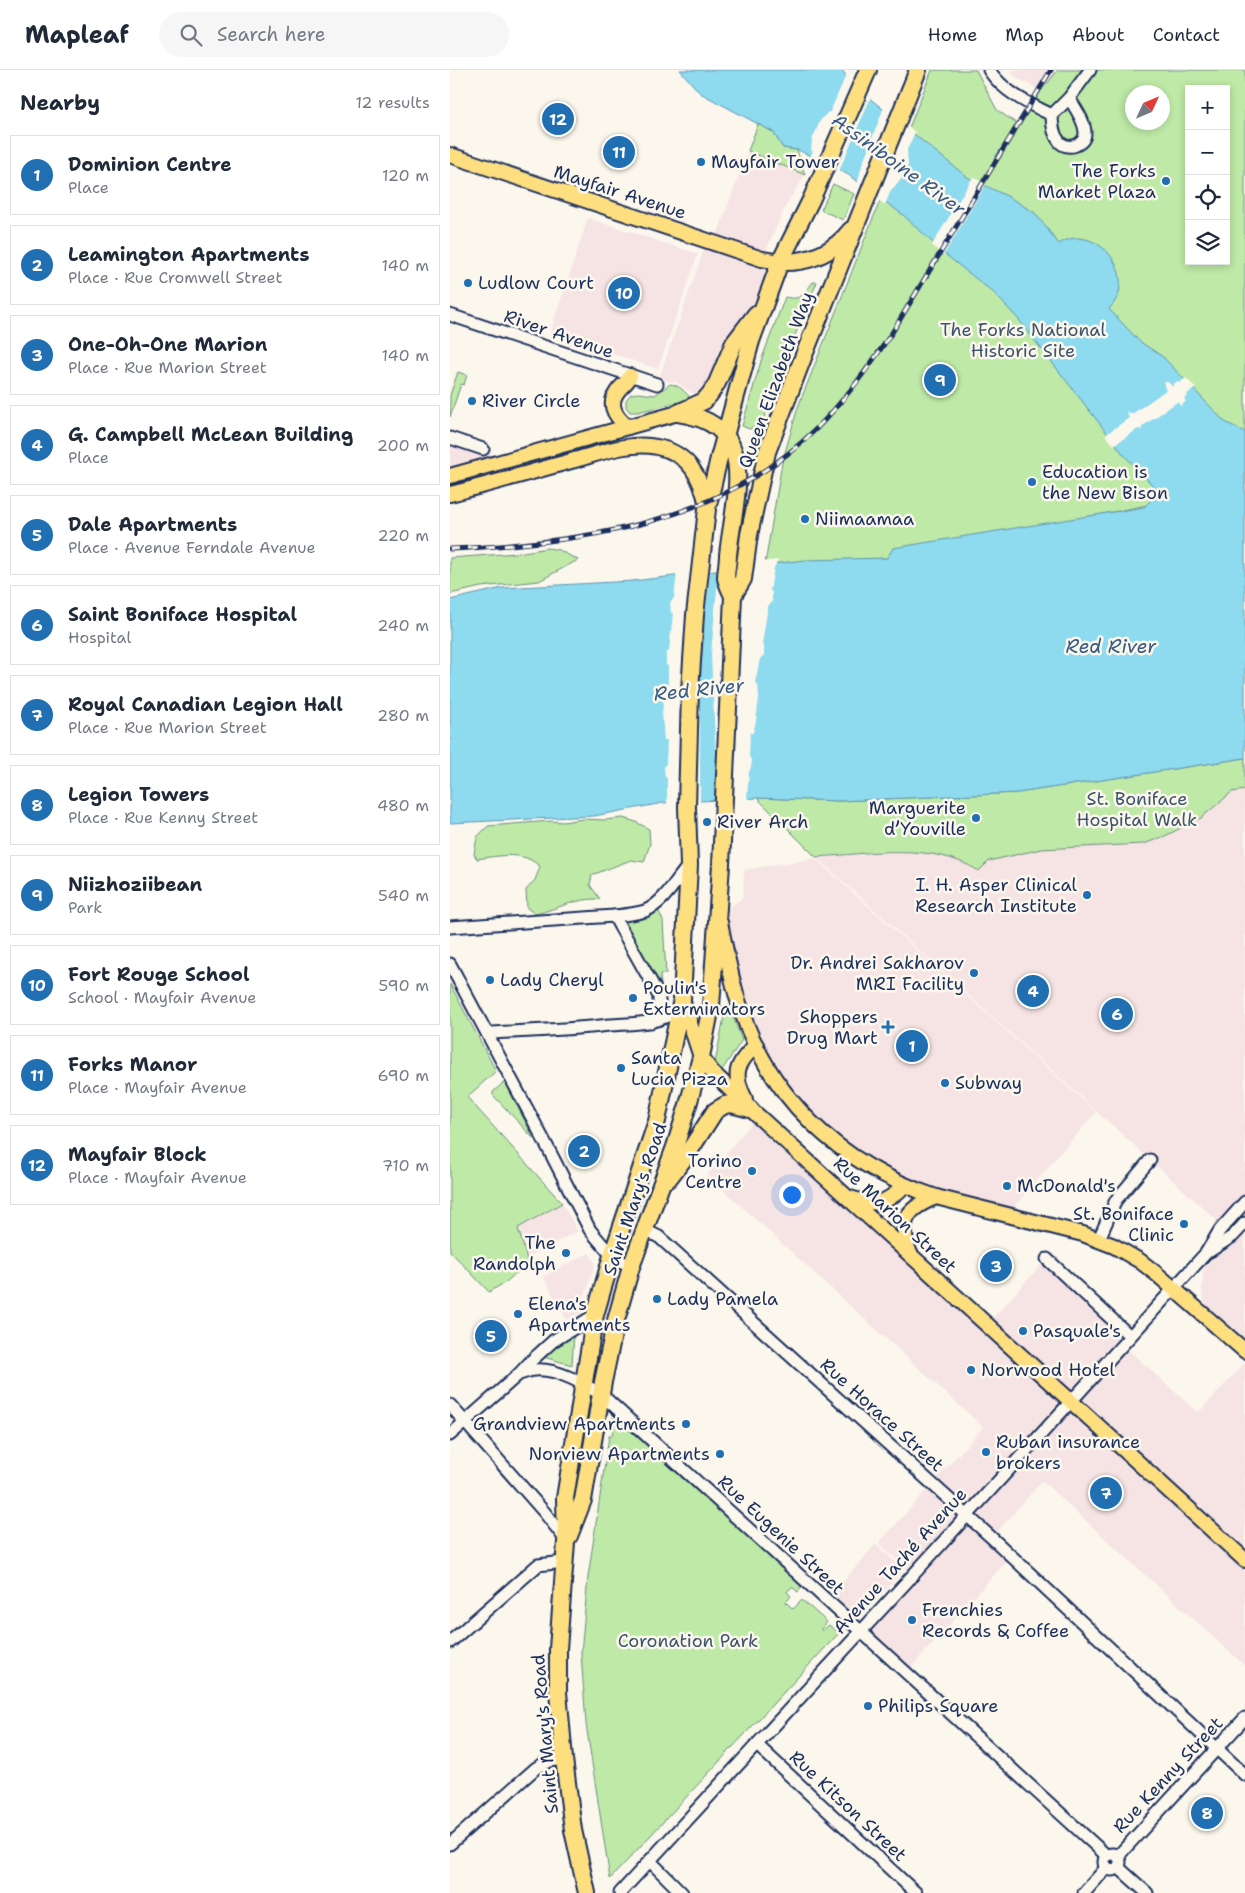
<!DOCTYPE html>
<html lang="en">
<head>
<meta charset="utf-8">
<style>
  body { margin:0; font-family:"Shantell Sans",sans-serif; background:#f6f6f7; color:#1f2937 }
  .controls { position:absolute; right:15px; top:15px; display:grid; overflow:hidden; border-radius:0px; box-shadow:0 2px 8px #0003 }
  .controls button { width:45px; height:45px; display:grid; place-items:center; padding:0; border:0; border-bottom:1px solid #e0e1e3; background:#fff; color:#1f2937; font:25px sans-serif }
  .compass { position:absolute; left:675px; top:15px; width:45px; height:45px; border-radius:50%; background:#fff; box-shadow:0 2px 8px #0003; rotate:46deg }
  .you { position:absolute; left:341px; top:1124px; width:18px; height:18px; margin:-12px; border:4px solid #fff; border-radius:50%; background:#1a73e8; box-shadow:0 0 0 8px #1a73e833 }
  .badge { display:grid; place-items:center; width:32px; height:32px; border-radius:50%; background:#1f6fb2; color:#fff; font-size:16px; font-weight:700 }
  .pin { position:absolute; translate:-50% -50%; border:2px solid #fff; box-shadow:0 1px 5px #0006 }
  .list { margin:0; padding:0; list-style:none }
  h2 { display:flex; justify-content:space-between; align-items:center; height:65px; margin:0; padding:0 20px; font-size:21px }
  h2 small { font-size:16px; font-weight:400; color:#747a83 }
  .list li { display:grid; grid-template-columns:32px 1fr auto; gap:15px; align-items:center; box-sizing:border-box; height:80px; margin:0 10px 10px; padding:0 10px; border:1px solid #e0e1e3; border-radius:0px }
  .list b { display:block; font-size:19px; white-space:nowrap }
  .list p { margin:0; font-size:16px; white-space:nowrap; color:#747a83 }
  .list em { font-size:16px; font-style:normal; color:#747a83 }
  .icon { flex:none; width:28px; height:28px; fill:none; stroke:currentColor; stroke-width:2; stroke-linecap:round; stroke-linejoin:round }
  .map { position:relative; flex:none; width:795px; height:1823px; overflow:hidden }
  header { display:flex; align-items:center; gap:30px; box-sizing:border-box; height:70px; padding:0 25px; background:#fff; border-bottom:1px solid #e0e1e3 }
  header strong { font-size:24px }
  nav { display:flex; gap:28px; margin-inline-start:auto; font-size:18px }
  .search { width:350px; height:45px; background:#f6f6f7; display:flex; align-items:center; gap:12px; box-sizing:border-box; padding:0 18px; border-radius:28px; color:#747a83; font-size:19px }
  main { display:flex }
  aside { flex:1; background:#fff }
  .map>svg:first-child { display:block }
</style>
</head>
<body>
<header>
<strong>Mapleaf</strong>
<div class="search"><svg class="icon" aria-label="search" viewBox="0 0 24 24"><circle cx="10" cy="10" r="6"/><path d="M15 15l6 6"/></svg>Search here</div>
<nav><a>Home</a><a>Map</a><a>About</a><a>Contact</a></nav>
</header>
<main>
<aside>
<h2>Nearby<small>12 results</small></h2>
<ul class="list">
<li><span class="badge">1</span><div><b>Dominion Centre</b><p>Place</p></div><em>120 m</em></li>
<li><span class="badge">2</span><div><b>Leamington Apartments</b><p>Place · Rue Cromwell Street</p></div><em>140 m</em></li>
<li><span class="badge">3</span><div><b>One-Oh-One Marion</b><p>Place · Rue Marion Street</p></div><em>140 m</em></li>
<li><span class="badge">4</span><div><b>G. Campbell McLean Building</b><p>Place</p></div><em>200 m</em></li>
<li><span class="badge">5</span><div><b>Dale Apartments</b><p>Place · Avenue Ferndale Avenue</p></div><em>220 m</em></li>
<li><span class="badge">6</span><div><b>Saint Boniface Hospital</b><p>Hospital</p></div><em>240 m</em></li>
<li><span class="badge">7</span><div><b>Royal Canadian Legion Hall</b><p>Place · Rue Marion Street</p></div><em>280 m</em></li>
<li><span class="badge">8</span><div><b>Legion Towers</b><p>Place · Rue Kenny Street</p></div><em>480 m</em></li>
<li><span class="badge">9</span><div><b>Niizhoziibean</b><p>Park</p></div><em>540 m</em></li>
<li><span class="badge">10</span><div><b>Fort Rouge School</b><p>School · Mayfair Avenue</p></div><em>590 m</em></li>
<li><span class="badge">11</span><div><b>Forks Manor</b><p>Place · Mayfair Avenue</p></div><em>690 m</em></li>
<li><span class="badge">12</span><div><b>Mayfair Block</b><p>Place · Mayfair Avenue</p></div><em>710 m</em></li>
</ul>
</aside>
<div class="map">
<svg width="795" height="1823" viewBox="0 0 795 1823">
  <rect width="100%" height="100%" fill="#fbf7ec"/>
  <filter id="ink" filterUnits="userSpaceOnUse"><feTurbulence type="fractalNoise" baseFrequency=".02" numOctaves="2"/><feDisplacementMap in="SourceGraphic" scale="10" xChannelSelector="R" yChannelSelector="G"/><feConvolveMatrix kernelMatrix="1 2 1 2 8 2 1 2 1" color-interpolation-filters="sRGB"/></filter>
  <g filter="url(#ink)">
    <g fill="#f6e4e4">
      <polygon points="561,0 608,0 591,21 565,7"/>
      <polygon points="298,81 355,105 337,133 312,189 330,192 267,313 249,325 240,322 226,312 216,311 209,319 207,314 257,171 264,173"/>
      <polygon points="138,148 248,184 208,299 100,263"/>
      <polygon points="0,368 33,379 36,396 0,406"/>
      <polygon points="795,720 795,1281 775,1263 756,1236 752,1224 752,1212 756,1183 783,1165 366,787 469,781 498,786 517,794 529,801 539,791 591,779 694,774 715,766 751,748 782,721"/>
      <polygon points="365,788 646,1042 557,1145 486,1127 391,1079 312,988 269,846 293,827 294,800"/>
      <polygon points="308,1046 537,1254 597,1189 680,1266 673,1275 748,1343 795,1293 795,1596 592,1411 542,1468 561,1486 457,1602 410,1561 463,1505 429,1473 533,1357 257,1105"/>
      <polygon points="112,1133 128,1161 76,1188 68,1158"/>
      <polygon points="139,1183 145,1193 130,1243 116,1250 93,1206"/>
      <polygon points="426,1474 454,1500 411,1546 404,1548 380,1527"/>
    </g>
    <g fill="#bee9a6" stroke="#6c8c82" fill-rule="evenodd">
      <path d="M482 0H526L547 40 570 56 591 21 608 0H795V415L438 488 315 494 332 393 348 337ZM739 19H776V191H739ZM682 22H712V52H682Z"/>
      <polygon points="308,54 323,62 333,78 347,80 355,105 298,81"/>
      <polygon points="383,114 404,124 393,150 371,140"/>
      <path d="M363 212H367L338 282 312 354 299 359 292 356 311 291 335 227C351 231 354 224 363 212Z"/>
      <polygon points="8,302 17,305 14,315 11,314 0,347 0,325"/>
      <path d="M220 314C229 315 236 322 241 329L188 342H180L176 337V330L181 324 188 323 205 325Z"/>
      <polygon points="98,478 109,480 128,490 89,511 31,517 0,524 0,488 67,483"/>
      <path d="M795 688V720L782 722 751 748 715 766 694 774 591 779 539 791 529 801C480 771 421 784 366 787L307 728 389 731 567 723Z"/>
      <path d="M173 748 186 752 199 759 200 774 194 792 181 790 142 805 140 815 150 829C125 828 108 839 85 844L77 838 76 820 85 810 90 797C74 780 48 786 27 789L24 784 27 767 38 756 101 751 113 752 133 749 155 750Z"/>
      <polygon points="207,838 213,850 216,904 210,904 211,915 174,851"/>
      <polygon points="0,914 46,1001 17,1027 112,1133 68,1158 78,1193 56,1212 39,1222 0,1181"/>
      <polygon points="279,936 292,970 272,1000 265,993 276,937"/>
      <polygon points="53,1013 56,1014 84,1069 43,1025 43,1022"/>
      <polygon points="124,1263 122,1295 93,1287"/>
      <polygon points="163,1348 172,1353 350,1515 351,1518 348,1522 342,1517 337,1522 341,1526 336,1532 343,1539 352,1530 377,1552 371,1559 372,1561 379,1555 389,1563 160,1809 136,1654 131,1583 138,1507 159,1366 162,1366 163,1358 160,1357 161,1349"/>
    </g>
    <path fill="#8edaee" stroke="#6096b4" d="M230 0H392L402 14 517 107 559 127 585 143 609 174C640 153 680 192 668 226 666 231 662 235 659 239L689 271 713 287 775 352 795 362V688L568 723 389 731 307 728 213 733 144 746 0 753V530L52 518 183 511 355 490 437 488 443 478 694 437 704 427 703 416 674 385 569 250 544 223 496 185 452 144 397 104 348 80 333 78 323 62 250 23Z"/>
    <g fill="#fbf7ec">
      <polygon points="397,3 403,12 421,27 388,103 359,89 363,81 361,80 362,70 370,51 378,42 380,42"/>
      <polygon points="434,37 465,62 457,80 458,95 450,111 441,120 435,135 407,115 412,95"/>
      <polygon points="523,107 536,114 493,186 482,175"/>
      <polygon points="736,308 746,318 737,324 738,326 734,329 736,331 731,336 727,332 693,356 691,360 688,359 664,375 655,365 679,348 676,341 682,344 716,320 714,316 714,312 718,312 723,317 723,315 727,311 729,313"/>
      <polygon points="328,490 324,498 320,521 322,522 322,532 318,536 312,574 314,575 314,585 310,589 305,613 308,614 309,628 306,651 303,663 300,663 299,686 302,692 300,701 299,701 297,728 300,729 301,731 264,733 266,693 261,584 269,497"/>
      <polygon points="261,498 256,537 250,607 250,733 213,735 217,734 217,708 215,707 214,697 216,693 217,670 214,670 212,644 215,620 218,619 218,596 216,595 216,586 217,582 219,581 223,543 221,543 220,533 224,528 227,503 225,503"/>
    </g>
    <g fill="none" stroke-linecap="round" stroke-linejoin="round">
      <defs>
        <g id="minor">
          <path d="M539 0C553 22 579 34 602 45"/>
          <path d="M619 28C625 38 635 51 635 63 635 76 616 81 609 71 603 64 602 53 602 45L619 28 640 0"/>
          <polyline points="0,245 207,314"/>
          <polyline points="0,368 33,379"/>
          <polyline points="164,846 209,926 209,940 201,952"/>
          <path d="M0 857 164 846C174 845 185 844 195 841 214 833 226 810 239 795"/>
          <polyline points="0,894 98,1078 140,1160 162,1186 181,1197"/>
          <path d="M37 963C78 961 119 960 159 955 186 953 206 955 229 940"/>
          <polyline points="195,1160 209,1167 542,1468 795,1705"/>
          <polyline points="649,1169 666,1130 700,1090"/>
          <polyline points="760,1181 783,1166 795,1153"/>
          <polyline points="597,1189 680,1266"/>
          <path d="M69 1304C74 1303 80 1300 85 1300 107 1298 134 1314 152 1325L657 1786"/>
          <polyline points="0,1335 95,1443 116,1470"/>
          <polyline points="0,1365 69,1304 81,1291 103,1271 145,1245"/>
          <polyline points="0,1572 88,1495 114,1492"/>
          <polyline points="307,1675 466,1823"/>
          <polyline points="0,1774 86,1698 99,1691 114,1689"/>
          <circle cx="662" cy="1792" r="8"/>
          <polyline points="668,1786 795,1648"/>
          <polyline points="200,1791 232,1823"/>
          <polyline points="668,1797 697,1823"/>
          <polyline points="170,1823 463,1505 756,1183 770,1160 795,1132"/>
          <polyline points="634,1823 657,1797"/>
        </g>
        <g id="major">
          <polyline points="0,85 312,189 330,192"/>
          <path d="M178 357C167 348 157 336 167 322 172 314 176 315 180 306"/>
          <polyline points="0,406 228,343"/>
          <path d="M0 424C41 414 81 402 121 391 148 384 179 371 207 377 239 383 251 407 257 436"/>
          <path d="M270 852C275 877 280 903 287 927 316 1027 389 1094 486 1127L633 1164 664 1176 690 1191 708 1205 795 1281"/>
          <polyline points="232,929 251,987 262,1002 308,1046 795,1490"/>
          <path d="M295 1029C282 1004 286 994 306 975"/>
          <path d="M400 1128C426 1136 435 1135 454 1116"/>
          <path d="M460 1184C448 1152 455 1139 486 1127"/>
        </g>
        <g id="highway">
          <path d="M330 192C358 193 383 183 401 160"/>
          <path d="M228 343C312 355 284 426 278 485 278 492 276 501 276 508 277 514 281 521 283 526"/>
          <polyline points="228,343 254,331 260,324 267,313 284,273 306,244"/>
          <polyline points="218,1109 236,1086 265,1041 275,1035 281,1034 300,1039"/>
          <polyline points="119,1466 133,1430 153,1312 166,1250 181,1197 225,1077 238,1035 251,987 261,936 271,795 283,526 293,509 299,465 317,382 354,285 468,0"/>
          <polyline points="137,1823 123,1760 114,1689 108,1622 108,1579 116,1472 115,1428 145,1245 162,1186 207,1051 232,929 239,795 237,737 240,621 245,545 257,439 269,388 301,271 330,192 361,130 418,0"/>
        </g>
      </defs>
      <use href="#minor" stroke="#1b2f5e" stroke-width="15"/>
      <use href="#major" stroke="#1b2f5e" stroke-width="18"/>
      <use href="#highway" stroke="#1b2f5e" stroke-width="20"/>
      <use href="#minor" stroke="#fbf7ec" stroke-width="11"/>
      <use href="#major" stroke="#fedf80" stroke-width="14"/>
      <use href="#highway" stroke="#fedf80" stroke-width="16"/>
      <defs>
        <path id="rail" d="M0 479C129 473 269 455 366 359 396 329 420 296 443 261L601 0"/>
      </defs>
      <use href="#rail" stroke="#1b2f5e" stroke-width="5"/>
      <use href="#rail" stroke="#fbf7ec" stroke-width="3" stroke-dasharray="9" stroke-linecap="butt"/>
    </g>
  </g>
  <g fill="#1f6fb2" stroke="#fbf7ec" stroke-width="2">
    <circle cx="251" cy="92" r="5"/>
    <circle cx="716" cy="111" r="5"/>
    <circle cx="18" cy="213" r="5"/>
    <circle cx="22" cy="331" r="5"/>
    <circle cx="582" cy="412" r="5"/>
    <circle cx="355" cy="449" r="5"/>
    <circle cx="526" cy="748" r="5"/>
    <circle cx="257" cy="752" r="5"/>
    <circle cx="637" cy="825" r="5"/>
    <circle cx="524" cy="903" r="5"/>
    <circle cx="40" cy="910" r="5"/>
    <circle cx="183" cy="928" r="5"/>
    <path d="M435.5 949.5h5v5h5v5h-5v5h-5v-5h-5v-5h5z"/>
    <circle cx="171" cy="998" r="5"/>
    <circle cx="495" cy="1013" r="5"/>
    <circle cx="302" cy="1101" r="5"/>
    <circle cx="557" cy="1116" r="5"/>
    <circle cx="734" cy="1154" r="5"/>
    <circle cx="116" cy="1183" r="5"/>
    <circle cx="207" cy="1229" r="5"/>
    <circle cx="68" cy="1244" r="5"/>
    <circle cx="573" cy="1261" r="5"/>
    <circle cx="521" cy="1300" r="5"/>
    <circle cx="236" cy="1354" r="5"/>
    <circle cx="536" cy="1382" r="5"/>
    <circle cx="270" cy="1384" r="5"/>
    <circle cx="462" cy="1550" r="5"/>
    <circle cx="418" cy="1636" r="5"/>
  </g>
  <g text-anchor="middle" stroke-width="5" stroke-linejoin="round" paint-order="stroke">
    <g font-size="18" fill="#1b2f5e" stroke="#fbf7ec" text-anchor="start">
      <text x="261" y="98">Mayfair Tower</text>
      <text x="706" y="107" text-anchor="end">The Forks<tspan x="706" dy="21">Market Plaza</tspan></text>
      <text x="28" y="219">Ludlow Court</text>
      <text x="32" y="337">River Circle</text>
      <text x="592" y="408">Education is<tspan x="592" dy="21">the New Bison</tspan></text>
      <text x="365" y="455">Niimaamaa</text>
      <text x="516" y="744" text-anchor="end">Marguerite<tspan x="516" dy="21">d’Youville</tspan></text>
      <text x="267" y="758">River Arch</text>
      <text x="627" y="821" text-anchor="end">I. H. Asper Clinical<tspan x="627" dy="21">Research Institute</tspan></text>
      <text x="514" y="899" text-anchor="end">Dr. Andrei Sakharov<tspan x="514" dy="21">MRI Facility</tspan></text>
      <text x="50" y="916">Lady Cheryl</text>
      <text x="193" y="924">Poulin's<tspan x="193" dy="21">Exterminators</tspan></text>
      <text x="428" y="953" text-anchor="end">Shoppers<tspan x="428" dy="21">Drug Mart</tspan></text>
      <text x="181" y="994">Santa<tspan x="181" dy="21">Lucia Pizza</tspan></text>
      <text x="505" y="1019">Subway</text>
      <text x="292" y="1097" text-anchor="end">Torino<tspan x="292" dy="21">Centre</tspan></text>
      <text x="567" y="1122">McDonald's</text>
      <text x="724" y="1150" text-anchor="end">St. Boniface<tspan x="724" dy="21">Clinic</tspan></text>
      <text x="106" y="1179" text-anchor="end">The<tspan x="106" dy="21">Randolph</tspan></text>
      <text x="217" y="1235">Lady Pamela</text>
      <text x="78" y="1240">Elena's<tspan x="78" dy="21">Apartments</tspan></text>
      <text x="583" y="1267">Pasquale's</text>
      <text x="531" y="1306">Norwood Hotel</text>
      <text x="226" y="1360" text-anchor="end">Grandview Apartments</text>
      <text x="546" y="1378">Ruban insurance<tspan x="546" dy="21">brokers</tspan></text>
      <text x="260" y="1390" text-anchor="end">Norview Apartments</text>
      <text x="472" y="1546">Frenchies<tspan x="472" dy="21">Records &amp; Coffee</tspan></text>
      <text x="428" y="1642">Philips Square</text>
    </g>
    <g font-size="18" fill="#1b2f5e" stroke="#fbf7ec">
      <text transform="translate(170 122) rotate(18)" y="6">Mayfair Avenue</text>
      <text transform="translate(109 264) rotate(19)" y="6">River Avenue</text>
      <text transform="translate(326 310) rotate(-70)" y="6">Queen Elizabeth Way</text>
      <text transform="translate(185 1129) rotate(-71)" y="6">Saint Mary's Road</text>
      <text transform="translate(445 1145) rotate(43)" y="6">Rue Marion Street</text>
      <text transform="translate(432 1345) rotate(42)" y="6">Rue Horace Street</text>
      <text transform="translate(331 1465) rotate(43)" y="6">Rue Eugenie Street</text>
      <text transform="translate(450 1491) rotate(-48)" y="6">Avenue Taché Avenue</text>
      <text transform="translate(95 1664) rotate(-95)" y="6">Saint Mary's Road</text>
      <text transform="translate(718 1705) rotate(-47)" y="6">Rue Kenny Street</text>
      <text transform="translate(398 1736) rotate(43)" y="6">Rue Kitson Street</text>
    </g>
    <g font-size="18" fill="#3c546c" stroke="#fbf7ec">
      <text x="573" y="266">The Forks National<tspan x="573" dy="21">Historic Site</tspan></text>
      <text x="687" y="735">St. Boniface<tspan x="687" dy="21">Hospital Walk</tspan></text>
      <text x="238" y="1577">Coronation Park</text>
    </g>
    <g font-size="19" font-style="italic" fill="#385a82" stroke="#fbf7ec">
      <text transform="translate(449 94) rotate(36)" y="7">Assiniboine River</text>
      <text x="661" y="583">Red River</text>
      <text transform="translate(249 619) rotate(-6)" y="7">Red River</text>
    </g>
  </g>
</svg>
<div class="controls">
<button>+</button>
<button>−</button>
<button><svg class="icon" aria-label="locate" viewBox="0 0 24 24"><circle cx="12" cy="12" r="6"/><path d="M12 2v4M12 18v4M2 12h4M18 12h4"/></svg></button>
<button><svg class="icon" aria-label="layers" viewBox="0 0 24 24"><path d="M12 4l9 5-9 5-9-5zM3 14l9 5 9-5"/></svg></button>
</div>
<svg class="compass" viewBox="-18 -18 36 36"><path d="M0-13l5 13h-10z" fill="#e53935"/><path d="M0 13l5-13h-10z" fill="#747a83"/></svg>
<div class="you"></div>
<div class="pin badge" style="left:462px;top:976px">1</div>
<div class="pin badge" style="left:134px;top:1081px">2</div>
<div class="pin badge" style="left:546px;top:1196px">3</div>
<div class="pin badge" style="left:583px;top:921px">4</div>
<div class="pin badge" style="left:41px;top:1266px">5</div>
<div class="pin badge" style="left:667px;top:944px">6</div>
<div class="pin badge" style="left:656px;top:1423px">7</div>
<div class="pin badge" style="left:757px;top:1743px">8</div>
<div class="pin badge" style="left:490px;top:310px">9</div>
<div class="pin badge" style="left:174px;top:223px">10</div>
<div class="pin badge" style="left:169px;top:82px">11</div>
<div class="pin badge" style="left:108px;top:49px">12</div>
</div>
</main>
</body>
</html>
